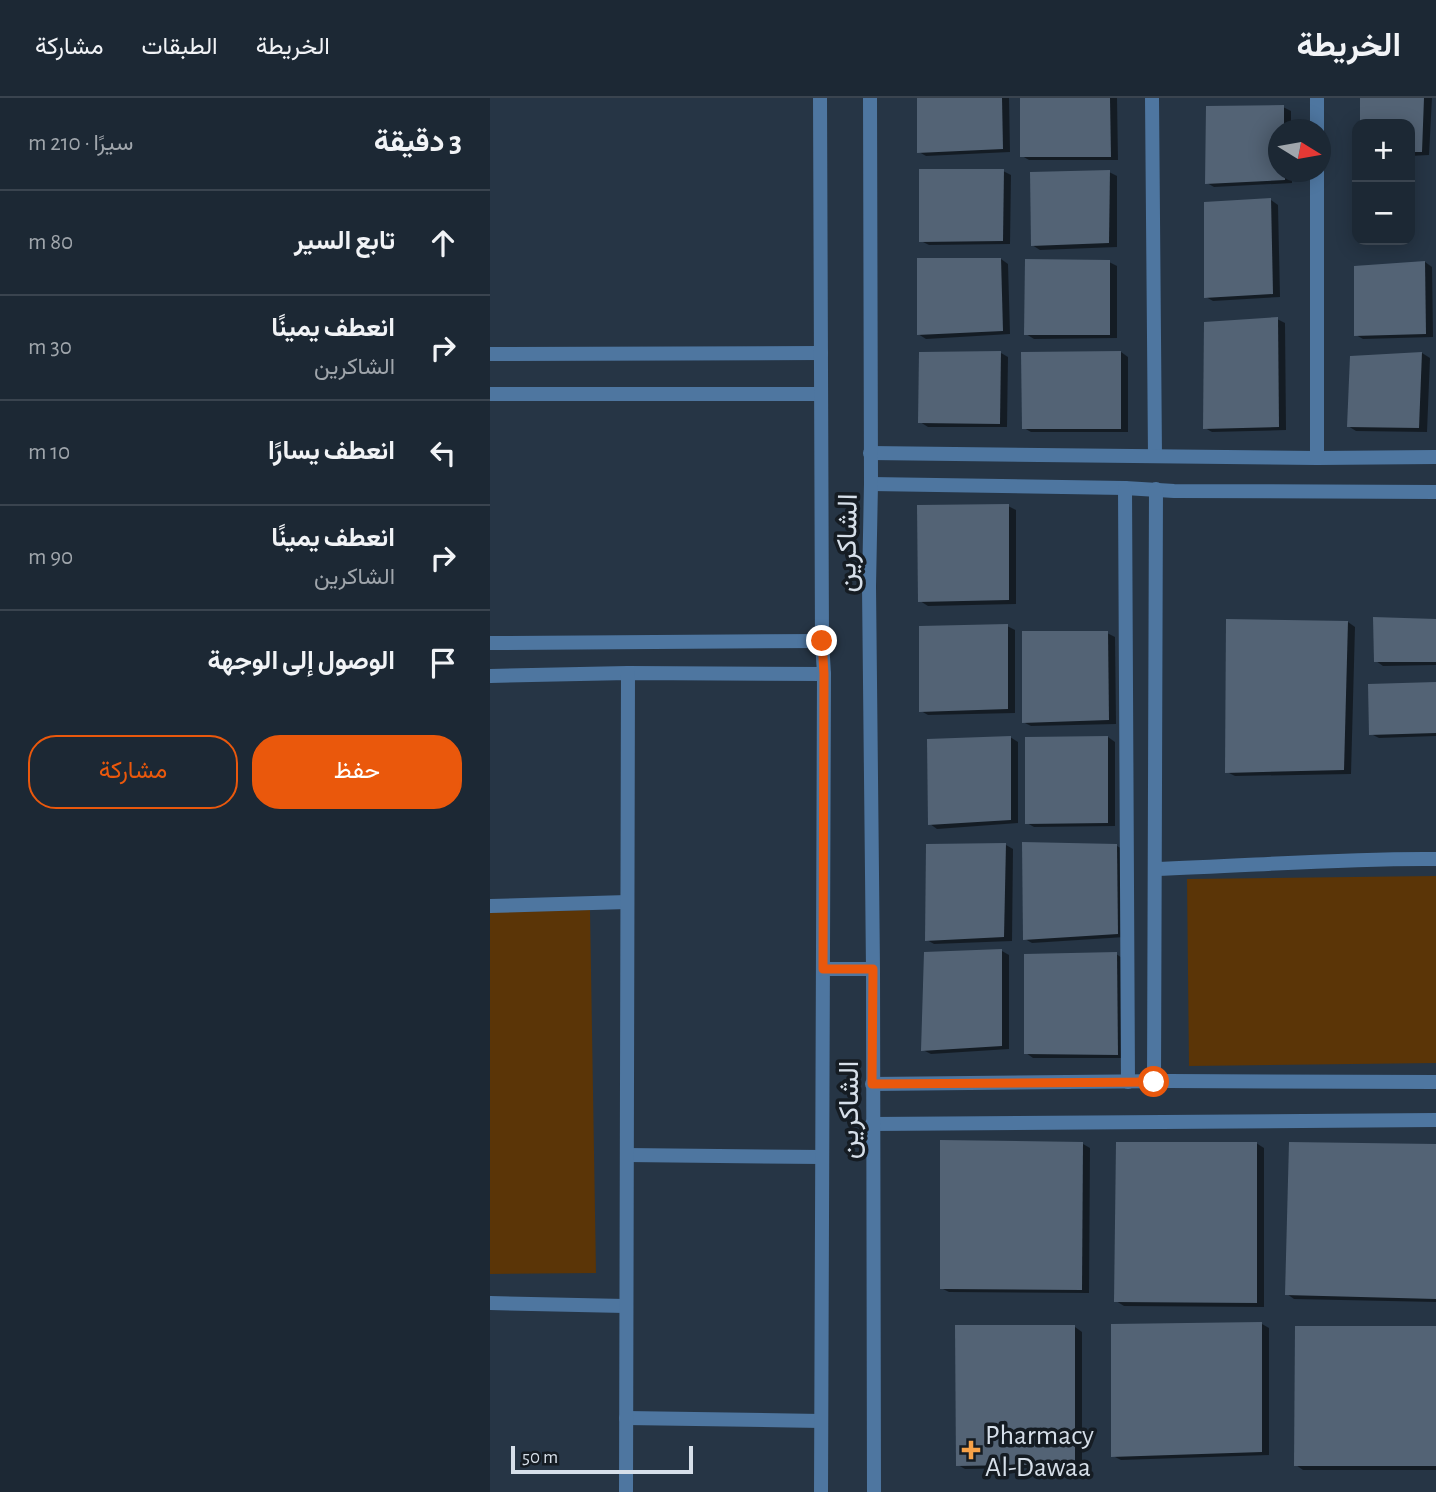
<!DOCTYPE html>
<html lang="ar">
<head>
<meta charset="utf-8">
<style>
  body { margin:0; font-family:"Alegreya Sans",Vazirmatn,sans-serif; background:#25303c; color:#f1f3f6; direction:rtl }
  .controls { position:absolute; right:21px; top:21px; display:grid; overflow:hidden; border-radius:14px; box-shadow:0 4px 18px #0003 }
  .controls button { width:63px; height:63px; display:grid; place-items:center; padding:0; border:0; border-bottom:2px solid #3a444f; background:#1c2834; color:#f1f3f6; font:35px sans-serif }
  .compass { position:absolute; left:778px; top:21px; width:63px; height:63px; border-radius:50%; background:#1c2834; box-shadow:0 4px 18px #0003; rotate:101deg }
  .scale { position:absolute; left:21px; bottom:18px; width:182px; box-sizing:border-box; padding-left:7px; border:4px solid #d6dfe9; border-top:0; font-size:19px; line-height:24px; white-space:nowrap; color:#d6dfe9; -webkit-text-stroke:5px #151c23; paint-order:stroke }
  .stop { position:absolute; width:21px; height:21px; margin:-16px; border:5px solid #ea580c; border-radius:50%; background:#fff }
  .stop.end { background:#ea580c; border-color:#fff; box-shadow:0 2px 7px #0008 }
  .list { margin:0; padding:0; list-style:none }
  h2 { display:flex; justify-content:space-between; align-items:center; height:91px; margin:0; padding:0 28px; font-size:30px }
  h2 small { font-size:23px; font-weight:400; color:#a0a6ac }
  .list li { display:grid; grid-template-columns:46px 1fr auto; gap:21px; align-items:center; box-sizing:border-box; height:105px; padding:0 28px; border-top:2px solid #3a444f }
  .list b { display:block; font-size:26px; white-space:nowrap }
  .list p { margin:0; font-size:23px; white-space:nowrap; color:#a0a6ac }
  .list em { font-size:23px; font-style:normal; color:#a0a6ac }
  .actions { display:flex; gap:14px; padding:21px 28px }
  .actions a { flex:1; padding:16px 0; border:2px solid #ea580c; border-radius:28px; text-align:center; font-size:24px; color:#ea580c }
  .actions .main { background:#ea580c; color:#fff }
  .icon { flex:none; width:38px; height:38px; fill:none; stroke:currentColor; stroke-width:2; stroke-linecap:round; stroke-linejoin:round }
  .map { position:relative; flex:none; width:946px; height:1394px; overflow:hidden; direction:ltr }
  header { display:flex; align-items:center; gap:42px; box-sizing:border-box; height:98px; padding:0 35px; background:#1c2834; border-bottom:2px solid #3a444f }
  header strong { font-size:33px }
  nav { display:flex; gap:38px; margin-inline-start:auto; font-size:24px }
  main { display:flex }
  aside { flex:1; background:#1c2834 }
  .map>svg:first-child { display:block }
</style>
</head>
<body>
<header>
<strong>الخريطة</strong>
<nav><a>الخريطة</a><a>الطبقات</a><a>مشاركة</a></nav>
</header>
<main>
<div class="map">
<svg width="946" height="1394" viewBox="0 0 946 1394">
  <rect width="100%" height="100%" fill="#263545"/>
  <g fill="#5b3507">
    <polygon points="946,778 946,965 699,968 697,781"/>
    <polygon points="100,812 106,1175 0,1176 0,814"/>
  </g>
  <g fill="#0007">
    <polygon points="429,0 519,0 520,54 436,58 429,54"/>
    <polygon points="532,0 627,0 628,62 539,62 532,58"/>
    <polygon points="871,0 942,0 939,57 920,58 920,26 871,26"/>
    <polygon points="793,9 801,13 801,32 788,32 788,74 802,74 802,85 724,89 717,85"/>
    <polygon points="513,73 521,77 520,146 439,147 431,143"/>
    <polygon points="619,74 627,78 627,149 550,152 542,147"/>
    <polygon points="781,102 788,107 790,199 723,203 716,199"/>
    <polygon points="511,161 518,166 520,236 436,241 428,236"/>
    <polygon points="619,164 627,168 627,240 544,241 536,236"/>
    <polygon points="935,164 942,169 943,239 873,241 866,237"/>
    <polygon points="787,221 795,225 796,332 722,334 715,330"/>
    <polygon points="631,254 638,259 638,334 541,334 534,330"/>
    <polygon points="511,255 518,259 517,329 438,329 430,324"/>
    <polygon points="932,255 940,260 937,334 866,333 858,328 862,259"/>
    <polygon points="518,408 526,412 526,506 438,508 430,503"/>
    <polygon points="946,523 946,567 893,568 886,563"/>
    <polygon points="858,524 865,529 861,676 745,678 737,674"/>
    <polygon points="517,528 525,532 525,615 438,617 431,613"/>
    <polygon points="617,535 625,539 626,626 541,628 533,624"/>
    <polygon points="946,586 946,638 889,640 881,636"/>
    <polygon points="520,639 528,644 528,725 447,731 440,726"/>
    <polygon points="618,639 625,644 625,728 544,729 537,725"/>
    <polygon points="516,747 523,751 522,843 444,846 437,842"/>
    <polygon points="627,748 634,752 635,839 542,845 535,841"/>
    <polygon points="512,853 519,857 519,951 441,956 433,952"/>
    <polygon points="626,856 634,861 635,960 543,960 536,955"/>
    <polygon points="766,1045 774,1050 774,1209 634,1208 626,1203"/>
    <polygon points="593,1046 600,1050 599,1195 459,1194 451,1190"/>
    <polygon points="946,1047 946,1204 804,1201 797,1196"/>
    <polygon points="772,1226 779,1230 779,1357 631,1362 623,1358"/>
    <polygon points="585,1229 592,1234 592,1369 475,1371 468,1367"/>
    <polygon points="946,1230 946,1372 813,1372 806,1367"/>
  </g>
  <g fill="#536375">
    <polygon points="427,0 512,0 513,51 427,55"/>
    <polygon points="530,0 620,0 621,59 530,59"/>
    <polygon points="870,0 934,0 932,54 920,54 920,26 870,26"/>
    <polygon points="794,7 794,32 788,32 788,74 795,74 795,82 715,86 716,8"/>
    <polygon points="429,71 514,71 513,143 429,144"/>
    <polygon points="620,72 619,145 541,148 540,74"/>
    <polygon points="781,100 783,196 714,200 714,104"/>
    <polygon points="427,160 511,160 513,233 427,237"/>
    <polygon points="535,161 620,162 620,237 534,237"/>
    <polygon points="935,163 936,236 864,238 864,168"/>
    <polygon points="788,219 789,329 713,331 714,224"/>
    <polygon points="511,253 510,326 428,325 429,254"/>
    <polygon points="631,253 631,331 532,331 531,254"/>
    <polygon points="932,254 929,330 857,329 860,258"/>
    <polygon points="519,406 519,502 428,504 427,407"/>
    <polygon points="883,519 946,521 946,564 884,564"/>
    <polygon points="736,521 858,523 854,672 735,675"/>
    <polygon points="518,526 518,611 429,614 429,528"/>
    <polygon points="532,533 618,533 619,622 532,625"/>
    <polygon points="946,584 946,635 879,637 878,586"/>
    <polygon points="521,638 521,722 438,727 437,641"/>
    <polygon points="618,638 618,725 535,726 535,639"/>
    <polygon points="532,744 627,746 628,836 533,842"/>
    <polygon points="516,745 514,839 435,843 436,746"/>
    <polygon points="512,851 512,948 431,953 434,854"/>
    <polygon points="627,854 628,957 534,956 534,856"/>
    <polygon points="450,1042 593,1044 592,1192 450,1191"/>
    <polygon points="626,1044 767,1044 767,1205 624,1204"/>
    <polygon points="799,1044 946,1046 946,1201 795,1197"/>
    <polygon points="772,1224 772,1354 621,1359 621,1226"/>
    <polygon points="465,1227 585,1227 585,1366 466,1368"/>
    <polygon points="805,1228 946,1228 946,1368 804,1368"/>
  </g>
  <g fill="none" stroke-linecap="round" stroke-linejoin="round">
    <g stroke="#4e76a0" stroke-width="14">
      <polyline points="662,0 665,358"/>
      <polyline points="827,32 827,0"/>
      <polyline points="0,256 331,255"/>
      <polyline points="0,296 331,296"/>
      <polyline points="380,355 827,360 946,359"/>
      <polyline points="827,360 827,74"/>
      <polyline points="381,386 635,390 684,393 946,394"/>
      <polyline points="635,390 638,984"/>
      <polyline points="0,545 332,543"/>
      <polyline points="0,578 138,575 334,576"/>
      <path d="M665 771C759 768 852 760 946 761"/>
      <polyline points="0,808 137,804"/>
      <polyline points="664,984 666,391"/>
      <polyline points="382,986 679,983 946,984"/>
      <polyline points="382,1026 946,1022"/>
      <polyline points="137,1057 332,1059"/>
      <polyline points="0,1205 135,1208"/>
      <polyline points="136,1320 331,1323"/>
      <polyline points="136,1394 138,575"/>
    </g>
    <g stroke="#4e76a0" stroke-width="14">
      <polyline points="330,0 332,543 334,576 331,1394"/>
      <polyline points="380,0 381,386 379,488 383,871 384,1394"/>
      <polyline points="333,871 383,871"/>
    </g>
  </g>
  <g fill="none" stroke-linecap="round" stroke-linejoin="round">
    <polyline stroke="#ea580c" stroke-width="9" points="332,543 334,576 333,871 383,871 382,986 664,984"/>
  </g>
  <path fill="#f7a248" stroke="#151c23" stroke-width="2.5" d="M477.5 1341.5h7v7h7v7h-7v7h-7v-7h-7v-7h7z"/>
  <g text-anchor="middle" stroke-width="7" stroke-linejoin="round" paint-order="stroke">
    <g font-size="28" fill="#d6dfe9" stroke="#151c23">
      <text transform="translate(356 445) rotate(-89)" y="10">الشاكرين</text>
      <text transform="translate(358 1012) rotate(-90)" y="10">الشاكرين</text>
    </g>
    <g font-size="28" fill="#d6dfe9" stroke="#151c23" text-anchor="start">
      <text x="495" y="1346">Pharmacy<tspan x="495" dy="32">Al-Dawaa</tspan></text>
    </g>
  </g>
</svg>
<div class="controls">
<button>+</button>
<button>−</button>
</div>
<svg class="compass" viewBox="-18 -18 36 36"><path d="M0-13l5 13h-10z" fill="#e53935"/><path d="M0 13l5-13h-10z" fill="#a0a6ac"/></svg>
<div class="scale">50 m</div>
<div class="stop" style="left:664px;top:984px"></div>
<div class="stop end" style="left:332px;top:543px"></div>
</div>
<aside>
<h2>3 دقيقة<small>سيرًا · 210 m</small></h2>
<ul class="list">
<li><svg class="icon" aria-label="ahead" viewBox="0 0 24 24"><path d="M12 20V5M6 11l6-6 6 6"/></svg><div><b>تابع السير</b></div><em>80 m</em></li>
<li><svg class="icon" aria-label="right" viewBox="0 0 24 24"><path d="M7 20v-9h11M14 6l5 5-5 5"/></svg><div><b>انعطف يمينًا</b><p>الشاكرين</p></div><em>30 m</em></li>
<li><svg class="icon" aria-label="left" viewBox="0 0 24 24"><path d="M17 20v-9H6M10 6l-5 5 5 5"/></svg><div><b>انعطف يسارًا</b></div><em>10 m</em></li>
<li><svg class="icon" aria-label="right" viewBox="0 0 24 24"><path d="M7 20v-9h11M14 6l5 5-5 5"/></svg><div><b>انعطف يمينًا</b><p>الشاكرين</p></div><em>90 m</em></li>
<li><svg class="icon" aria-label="arrive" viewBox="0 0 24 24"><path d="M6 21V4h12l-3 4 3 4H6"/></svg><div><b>الوصول إلى الوجهة</b></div></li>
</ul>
<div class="actions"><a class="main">حفظ</a><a>مشاركة</a></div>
</aside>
</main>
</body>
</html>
